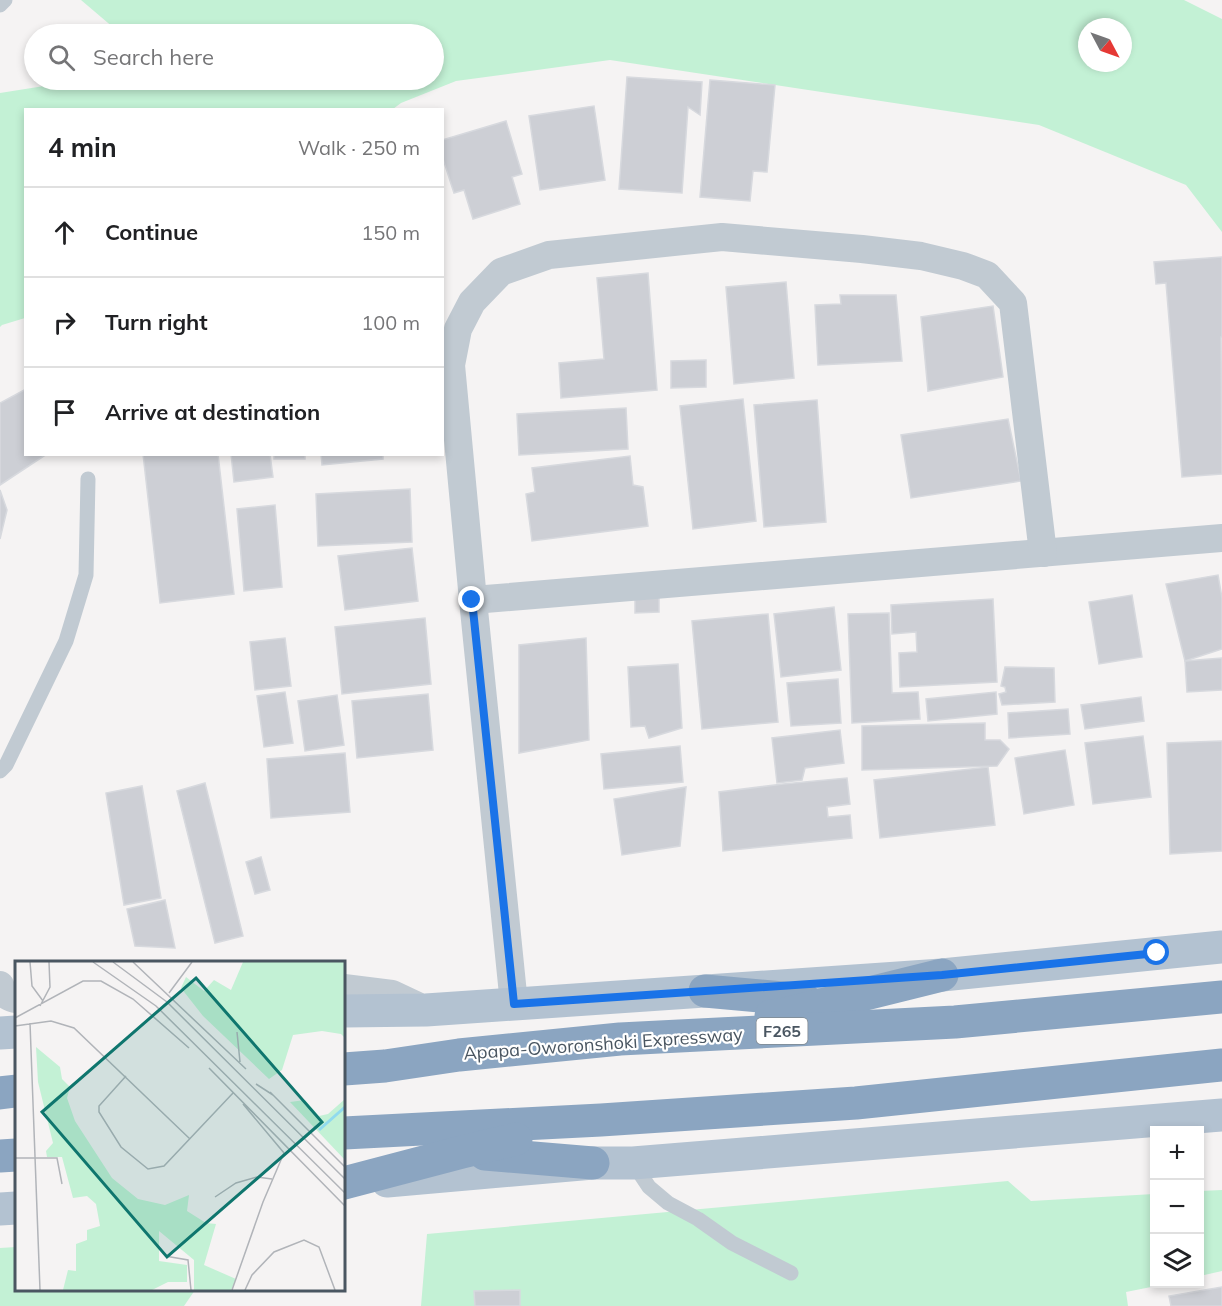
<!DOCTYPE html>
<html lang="en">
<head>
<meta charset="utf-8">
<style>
  body { margin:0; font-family:Mulish,sans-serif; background:#f6f6f6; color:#202124 }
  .controls { position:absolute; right:18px; bottom:18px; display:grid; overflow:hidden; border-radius:0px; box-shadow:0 3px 9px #0003 }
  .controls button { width:54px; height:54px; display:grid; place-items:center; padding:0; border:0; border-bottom:2px solid #e0e0e0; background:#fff; color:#202124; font:30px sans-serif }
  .compass { position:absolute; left:1078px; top:18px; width:54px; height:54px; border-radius:50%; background:#fff; box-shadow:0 3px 9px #0003; rotate:131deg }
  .stop { position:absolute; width:18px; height:18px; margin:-14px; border:4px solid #1a73e8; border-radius:50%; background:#fff }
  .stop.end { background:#1a73e8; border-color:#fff; box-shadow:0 2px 6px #0008 }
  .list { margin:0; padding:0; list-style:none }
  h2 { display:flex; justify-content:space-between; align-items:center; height:78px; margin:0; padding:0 24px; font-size:26px }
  h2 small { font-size:20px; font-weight:400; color:#757577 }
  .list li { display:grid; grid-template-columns:39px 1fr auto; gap:18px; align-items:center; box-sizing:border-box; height:90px; padding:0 24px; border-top:2px solid #e0e0e0 }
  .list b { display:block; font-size:22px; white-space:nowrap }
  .list em { font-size:20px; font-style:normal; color:#757577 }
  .icon { flex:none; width:33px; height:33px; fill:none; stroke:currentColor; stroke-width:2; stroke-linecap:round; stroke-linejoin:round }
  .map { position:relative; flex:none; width:1222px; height:1306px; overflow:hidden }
  .search { position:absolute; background:#fff; box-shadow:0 3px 9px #0003; left:24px; top:24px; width:420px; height:66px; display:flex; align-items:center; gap:15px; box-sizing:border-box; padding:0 21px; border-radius:33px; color:#757577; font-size:22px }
  .panel { position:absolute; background:#fff; box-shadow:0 3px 9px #0003; left:24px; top:108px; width:420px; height:348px; border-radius:0px }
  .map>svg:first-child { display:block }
</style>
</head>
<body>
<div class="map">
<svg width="1222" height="1306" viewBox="0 0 1222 1306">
  <rect width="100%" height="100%" fill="#f5f3f3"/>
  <g fill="#c3f1d5" fill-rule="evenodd">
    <path d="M81 0H1184L1222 19V232L1186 185 1039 125 610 60 456 81 401 103 393 109 26 110 25 318 2 325 0 327V93L82 80H434V34H121ZM1087 27H1123V63H1087Z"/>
    <polygon points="1008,1181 1031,1201 1154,1194 1154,1284 1166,1284 1126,1292 1128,1306 421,1306 427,1234"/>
    <polygon points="1222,1190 1222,1271 1200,1276 1200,1191"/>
    <polygon points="16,1247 16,1290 195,1290 184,1306 0,1306 0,1248"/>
  </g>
  <g fill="#cdcfd5" stroke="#d7d9de" stroke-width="1.5">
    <polygon points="627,77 702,82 700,115 688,107 682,193 619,189"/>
    <polygon points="710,80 775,85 767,172 753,171 750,201 700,197"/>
    <polygon points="594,106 605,180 540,190 529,116"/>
    <polygon points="506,121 522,174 512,177 520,204 473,219 464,190 454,193 442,156 442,140"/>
    <polygon points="1222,257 1222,337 1221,337 1222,474 1182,477 1166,283 1156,284 1154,262"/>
    <polygon points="648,273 657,390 561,398 559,363 604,359 597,278"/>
    <polygon points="786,282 794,378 734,384 726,287"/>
    <polygon points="840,295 896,295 902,361 818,365 815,305 841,304"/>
    <polygon points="993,306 1003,377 928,391 921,317"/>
    <polygon points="706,360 706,387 671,388 671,361"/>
    <polygon points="26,389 26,454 47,454 0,485 0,403"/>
    <polygon points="743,399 756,521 693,529 680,406"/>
    <polygon points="817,400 826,522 764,527 754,405"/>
    <polygon points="626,408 628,449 519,455 517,414"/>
    <polygon points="1008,419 1021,481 911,498 901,435"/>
    <polygon points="143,454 218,454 234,594 160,603"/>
    <polygon points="231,454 270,454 273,477 234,482"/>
    <rect x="274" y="454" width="31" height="5"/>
    <polygon points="321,454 383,454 383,459 322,465"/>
    <polygon points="630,456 633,485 643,487 648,526 532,541 526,494 535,492 532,468"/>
    <polygon points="410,489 412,542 318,546 316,494"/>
    <polygon points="0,490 7,510 0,539"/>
    <polygon points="275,505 282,587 244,591 237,509"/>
    <polygon points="412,548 418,601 345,610 338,556"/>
    <polygon points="1218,575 1222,598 1222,649 1185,661 1166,584"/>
    <polygon points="659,591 659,612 635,613 635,592"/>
    <polygon points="1132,595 1142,657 1099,664 1089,602"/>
    <polygon points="993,599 997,682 900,687 899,653 917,652 916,632 892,634 891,605"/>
    <polygon points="834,607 841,670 781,677 774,614"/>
    <polygon points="889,613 892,693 918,692 920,719 852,723 848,614"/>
    <polygon points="768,614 778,722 702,729 692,621"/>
    <polygon points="425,618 431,684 342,694 335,627"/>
    <polygon points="285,638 291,686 255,690 250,642"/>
    <polygon points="586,638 589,740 519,753 519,645"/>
    <polygon points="1222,658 1222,690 1187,692 1185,661"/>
    <polygon points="678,664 682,728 649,738 645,726 631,727 628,667"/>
    <polygon points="1005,667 1054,668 1055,702 1002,705 999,694 1006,692 1005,687 1001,686"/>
    <polygon points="838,679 841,723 791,726 787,683"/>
    <polygon points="285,692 293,743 264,747 257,696"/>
    <polygon points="996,692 997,714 928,721 926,699"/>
    <polygon points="428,694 433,750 357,758 352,701"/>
    <polygon points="337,695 344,745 305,751 298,701"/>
    <polygon points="1141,697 1144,721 1085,729 1081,705"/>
    <polygon points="1068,709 1070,734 1009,738 1008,713"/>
    <polygon points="985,723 985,740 1000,740 1009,749 997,766 862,770 862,726"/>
    <polygon points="840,730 844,763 805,768 802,780 777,783 772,738"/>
    <polygon points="1143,736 1151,797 1093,804 1085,743"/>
    <polygon points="1222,741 1222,851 1170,854 1167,743"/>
    <polygon points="680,746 683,782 604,789 601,754"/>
    <polygon points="1065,750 1074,805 1024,814 1015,758"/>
    <polygon points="345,753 350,812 271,818 267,759"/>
    <polygon points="988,767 995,825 880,838 874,780"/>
    <polygon points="847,778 850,804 827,807 828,817 850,815 852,838 723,851 719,792 783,784"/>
    <polygon points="205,783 243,936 215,943 177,791"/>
    <polygon points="142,786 161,898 124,905 106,793"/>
    <polygon points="686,787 680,846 622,855 614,799"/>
    <polygon points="261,857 270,890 255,894 246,862"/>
    <polygon points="165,900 175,948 135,946 127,909"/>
    <polygon points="1222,1287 1222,1306 1171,1306 1169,1296"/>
    <polygon points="520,1290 520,1306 475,1306 474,1291"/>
  </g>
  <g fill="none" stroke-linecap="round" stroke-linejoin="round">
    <g stroke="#c1cad2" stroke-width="15">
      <polyline points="0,5 5,0"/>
      <polyline points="0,771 6,765 66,641 86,575 88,479"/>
      <polyline points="633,1163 649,1187 668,1203 698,1219 732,1243 791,1273"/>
    </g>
    <g stroke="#c1cad2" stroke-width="28">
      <polyline points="473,600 1222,538"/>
      <path d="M0 985C3 993 8 998 16 999"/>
      <polyline points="344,988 392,994 426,1010"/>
      <polyline points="514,1004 473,600 451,365 458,329 472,302 501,272 549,255 722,237 862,249 921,256 963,266 987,275 1013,303 1043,553"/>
    </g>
    <g stroke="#b3c2d1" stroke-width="33">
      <polyline points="344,1011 426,1010 942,975 1222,947"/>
      <polyline points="0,1033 16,1032"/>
      <polyline points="387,1181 593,1163 633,1163 1222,1115"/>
      <polyline points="0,1209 16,1208"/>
    </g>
    <g stroke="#8ba5c1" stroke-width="33">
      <polyline points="705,991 805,1000"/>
      <polyline points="771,1016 785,1014 942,975"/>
      <polyline points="344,1069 385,1066 459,1055 620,1039 955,1022 1222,997"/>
      <polyline points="0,1093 16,1091"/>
      <polyline points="344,1133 601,1120 856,1103 1222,1065"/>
      <polyline points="485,1154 593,1163"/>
      <polyline points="0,1156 16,1155"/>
      <polyline points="344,1183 462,1152 516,1139"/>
    </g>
  </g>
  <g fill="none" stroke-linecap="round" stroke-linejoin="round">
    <polyline stroke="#1a73e8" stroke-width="8" points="472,600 514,1004 942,975 1157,953"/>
  </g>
  <g text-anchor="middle" stroke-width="4.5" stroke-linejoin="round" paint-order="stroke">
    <rect fill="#fff" stroke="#808990" stroke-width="1.5" x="756.5" y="1018" width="51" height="26" rx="4.5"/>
    <g font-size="16" font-weight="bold" fill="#4a5661">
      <text x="782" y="1037">F265</text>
    </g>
    <g font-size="18" fill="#4a5661" stroke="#fff">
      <text transform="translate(603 1044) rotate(-4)" y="6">Apapa-Oworonshoki Expressway</text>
    </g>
  </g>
  <g transform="translate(15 961)">
    <rect width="330" height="330" fill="#f5f3f3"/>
    <path d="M228 1H330V77L326 73 307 70 278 74 267 109 254 118 188 55 166 27 171 16 189 30 199 19 216 29ZM21 86 45 106 47 118 55 126 52 137 60 160 97 217 123 238 150 244 174 234 172 250 191 262 201 263 189 304 221 318 216 329H179V299L144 270V300L172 304V321H153L137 329H48L53 309 61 310V283L72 279V269L85 265 81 243 72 235 58 237 47 196H32L31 190 38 182 23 121ZM330 138V199L275 141 290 139 304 155 313 153Z" fill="#c3f1d5"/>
    <path fill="none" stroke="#90daee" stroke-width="3" d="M304 169 330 146"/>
    <path fill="none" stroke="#b1b4b9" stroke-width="1.5" d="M15 1 17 25 28 40M78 1 141 45 330 232M98 1 152 41 330 218M118 1 231 108M154 32 177 1M25 45 35 26 34 1M0 57 68 20H86L118 38 174 87M15 62 25 329M0 65 36 60 59 67 175 178M222 71 225 101M194 107 330 245M111 115 84 145V151L106 186 133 208 149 205 218 132M241 123 258 134M255 131 330 206M0 197H42L47 223M200 236 221 222 242 216 257 218M150 295 173 299 176 329M217 329 248 241 269 192 228 143M230 329 237 314 259 291 289 279 304 286 320 329"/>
    <path fill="#0f766e" fill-opacity="0.15" stroke="#0f766e" stroke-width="3" d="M181 17 307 161 152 296 27 151Z"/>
    <rect width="330" height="330" fill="none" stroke="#4a5661" stroke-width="3"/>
  </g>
</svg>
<div class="controls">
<button>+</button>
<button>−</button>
<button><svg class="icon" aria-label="layers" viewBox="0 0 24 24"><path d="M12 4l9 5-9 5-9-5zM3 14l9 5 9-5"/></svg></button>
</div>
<svg class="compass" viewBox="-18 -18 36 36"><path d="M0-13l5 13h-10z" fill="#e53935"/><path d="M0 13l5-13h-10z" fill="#757577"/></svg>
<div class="stop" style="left:1157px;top:953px"></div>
<div class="stop end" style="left:472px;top:600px"></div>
<div class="search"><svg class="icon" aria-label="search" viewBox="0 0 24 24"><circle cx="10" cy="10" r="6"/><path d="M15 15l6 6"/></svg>Search here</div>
<section class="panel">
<h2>4 min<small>Walk · 250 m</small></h2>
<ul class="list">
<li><svg class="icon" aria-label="ahead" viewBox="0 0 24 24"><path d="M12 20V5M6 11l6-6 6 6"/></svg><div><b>Continue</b></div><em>150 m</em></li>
<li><svg class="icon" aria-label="right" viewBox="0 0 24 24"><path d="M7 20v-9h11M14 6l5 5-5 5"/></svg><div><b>Turn right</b></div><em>100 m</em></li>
<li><svg class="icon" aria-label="arrive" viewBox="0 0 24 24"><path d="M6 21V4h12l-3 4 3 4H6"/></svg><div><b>Arrive at destination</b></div></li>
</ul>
</section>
</div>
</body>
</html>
